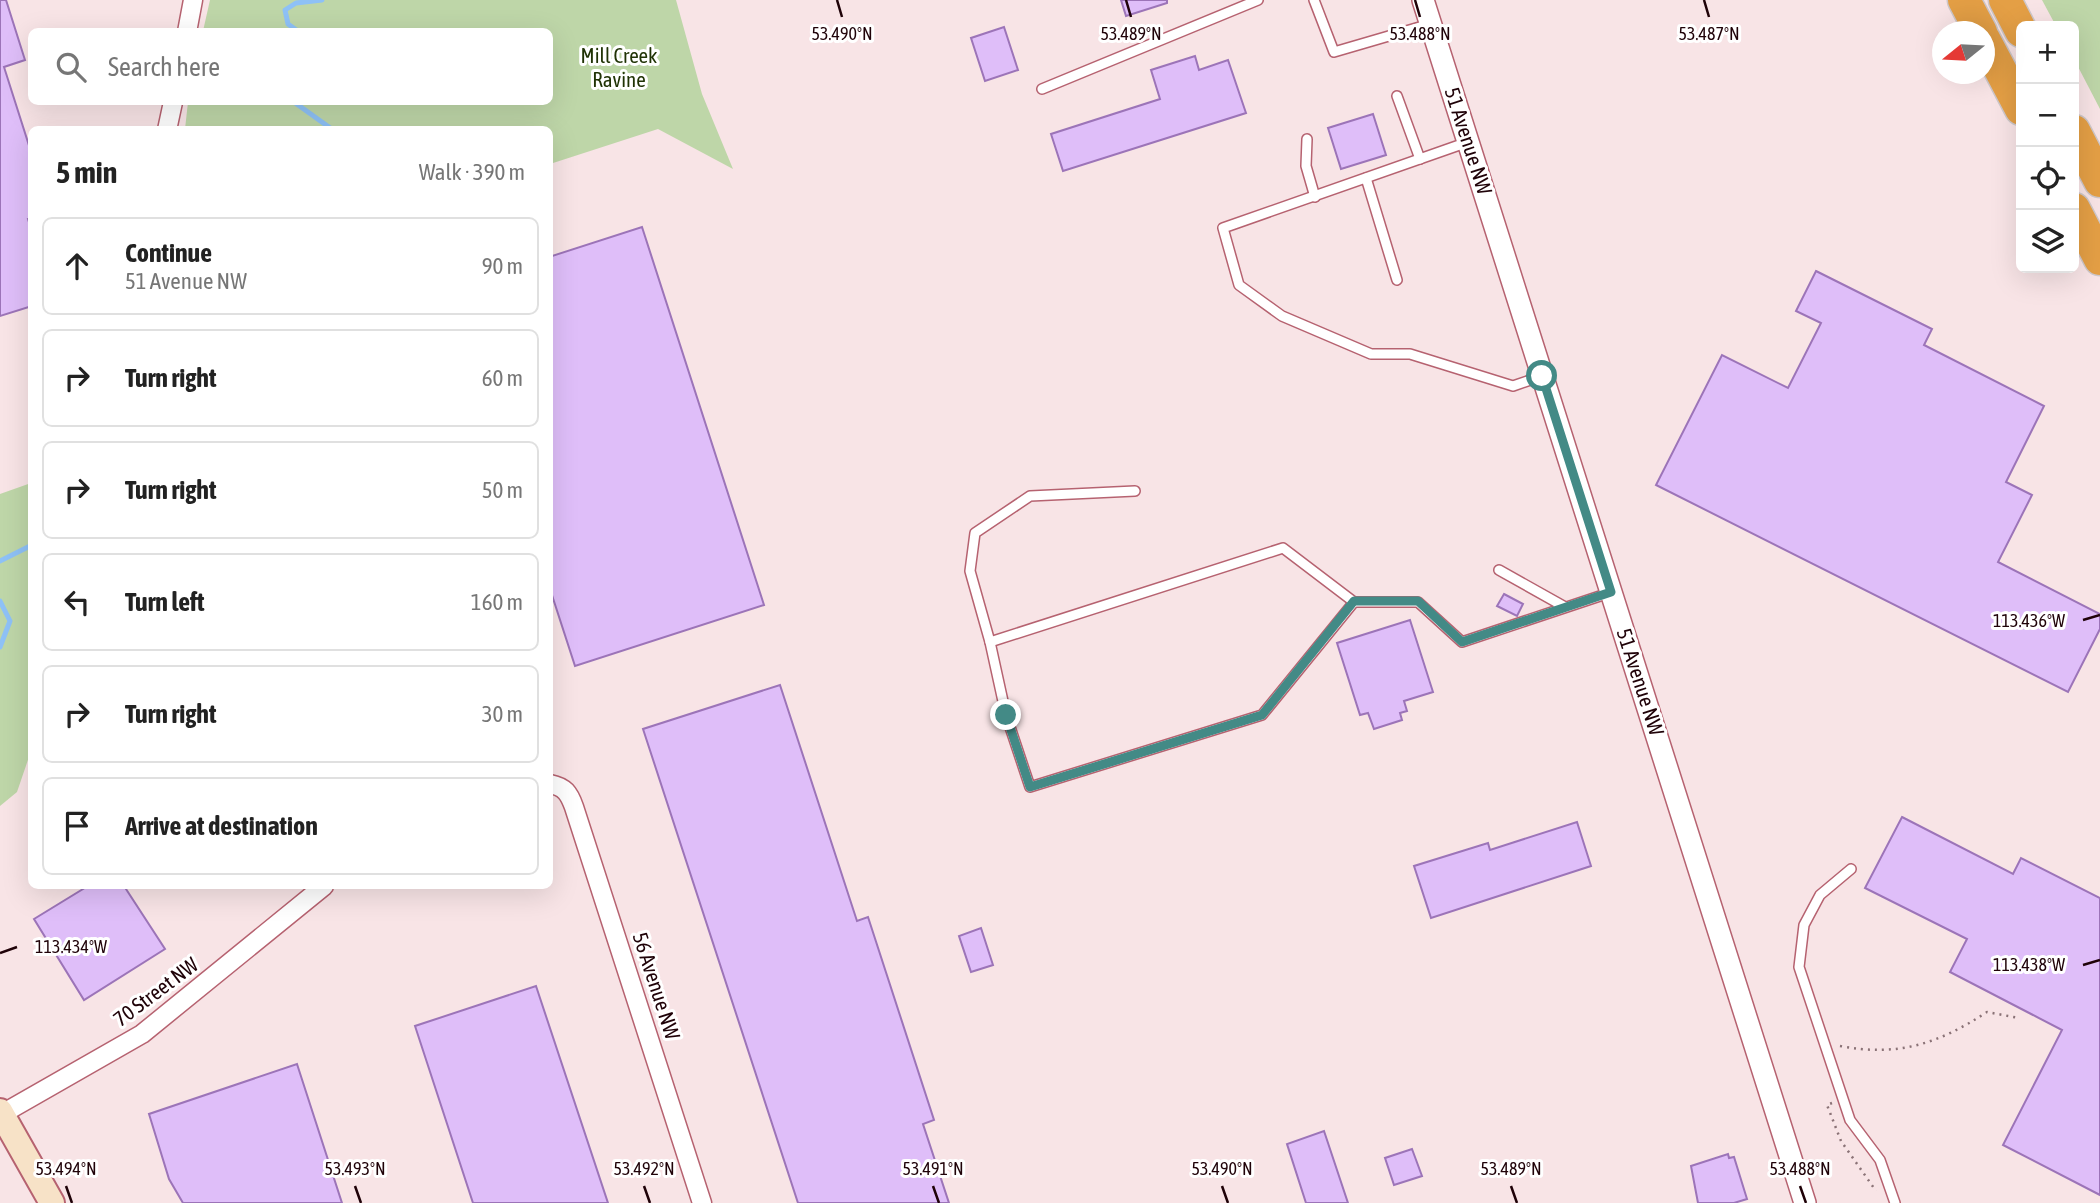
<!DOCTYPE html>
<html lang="en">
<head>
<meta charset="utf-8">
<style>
  body { margin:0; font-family:"Asap Condensed",sans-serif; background:#f6f6f6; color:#222 }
  .controls { position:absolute; right:21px; top:21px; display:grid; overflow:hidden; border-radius:10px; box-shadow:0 7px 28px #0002 }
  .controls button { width:63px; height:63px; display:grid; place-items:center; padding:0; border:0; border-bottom:2px solid #e0e0e0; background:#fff; color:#222; font:35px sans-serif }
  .compass { position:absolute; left:1932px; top:21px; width:63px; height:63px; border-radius:50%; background:#fff; box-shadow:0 7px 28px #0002; rotate:252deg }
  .stop { position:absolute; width:21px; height:21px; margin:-16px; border:5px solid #438a86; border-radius:50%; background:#fff }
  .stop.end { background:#438a86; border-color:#fff; box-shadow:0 2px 7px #0008 }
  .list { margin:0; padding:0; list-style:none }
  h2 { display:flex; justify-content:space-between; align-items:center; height:91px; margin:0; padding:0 28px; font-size:30px }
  h2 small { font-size:23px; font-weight:400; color:#767676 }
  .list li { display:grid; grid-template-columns:46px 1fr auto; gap:21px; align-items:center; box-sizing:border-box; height:98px; margin:0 14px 14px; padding:0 14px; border:2px solid #e0e0e0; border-radius:10px }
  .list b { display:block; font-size:26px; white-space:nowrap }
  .list p { margin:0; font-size:23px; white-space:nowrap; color:#767676 }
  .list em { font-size:23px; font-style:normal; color:#767676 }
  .icon { flex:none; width:38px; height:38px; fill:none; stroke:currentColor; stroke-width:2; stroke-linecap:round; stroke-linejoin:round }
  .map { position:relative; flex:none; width:2100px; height:1203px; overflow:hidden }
  .search { position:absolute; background:#fff; box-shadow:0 7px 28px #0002; left:28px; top:28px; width:525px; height:77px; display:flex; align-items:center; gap:18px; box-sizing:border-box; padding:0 24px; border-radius:10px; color:#767676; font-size:26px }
  .panel { position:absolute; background:#fff; box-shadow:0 7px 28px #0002; left:28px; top:126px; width:525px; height:763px; border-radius:10px }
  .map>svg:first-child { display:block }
</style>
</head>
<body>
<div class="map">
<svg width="2100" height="1203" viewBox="0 0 2100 1203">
  <rect width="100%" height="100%" fill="#f8e4e6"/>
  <g fill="#bed6a8">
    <polygon points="210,0 676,0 702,94 733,169 658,129 550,164 550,130 185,129 188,102 550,102 550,32 203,31"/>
    <polygon points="2042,0 2100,0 2100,109 2074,59 2074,26 2056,26"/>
    <polygon points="31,483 31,751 17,792 0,806 0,494"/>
  </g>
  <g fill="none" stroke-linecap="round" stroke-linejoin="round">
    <g stroke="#8ec1f6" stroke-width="5">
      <polyline points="299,32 288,24 285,10 296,3 322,0"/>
      <polyline points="294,102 333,130"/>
      <polyline points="0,561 32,545"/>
      <polyline points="0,601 10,621 0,647"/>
    </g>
  </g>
  <g fill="#dfbef9" stroke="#9c74b8" stroke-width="2">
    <polygon points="0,0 6,0 25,60 4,67 32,155 32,218 28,219 32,232 32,306 0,316"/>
    <polygon points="1121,0 1167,0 1167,3 1126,16"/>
    <polygon points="1004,27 1018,70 985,81 971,38"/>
    <polygon points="1195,56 1199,70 1228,60 1246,113 1063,171 1051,134 1160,99 1151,70"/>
    <polygon points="1373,114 1386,155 1341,169 1328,128"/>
    <polygon points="642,227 764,605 575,666 550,589 550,261 552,256"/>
    <polygon points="1816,271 1932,329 1924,345 2044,406 2006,482 2032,495 1998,562 2100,614 2100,629 2068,692 1656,485 1722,355 1788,388 1821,323 1796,311"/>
    <polygon points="1504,594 1523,604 1517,616 1497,606"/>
    <polygon points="1410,620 1433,692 1404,701 1407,711 1400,713 1402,720 1374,729 1368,713 1360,715 1337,643"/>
    <polygon points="780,685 857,921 868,917 934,1120 923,1124 949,1203 798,1203 643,729"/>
    <polygon points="1902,817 2013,874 2021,858 2100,898 2100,1195 2003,1145 2062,1030 1950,972 1967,939 1865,888"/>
    <polygon points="1577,822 1591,866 1431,918 1414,866 1488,843 1490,850"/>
    <polygon points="88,886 124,886 165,949 84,1000 34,919"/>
    <polygon points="981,928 993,965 971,972 959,936"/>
    <polygon points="536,986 608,1203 473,1203 415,1026"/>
    <polygon points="297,1064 342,1203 183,1203 169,1179 149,1114"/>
    <polygon points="1324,1131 1348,1203 1306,1203 1287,1144"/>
    <polygon points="1412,1149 1422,1176 1394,1185 1385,1158"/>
    <polygon points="1728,1154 1729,1158 1734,1157 1747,1199 1734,1203 1698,1203 1691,1166"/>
  </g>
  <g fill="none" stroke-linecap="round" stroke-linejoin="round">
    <defs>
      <g id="service">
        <polyline points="1314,0 1334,52 1430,24"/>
        <polyline points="1042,89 1258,0"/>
        <polyline points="1397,96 1420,159"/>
        <polyline points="1307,139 1306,166 1315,197"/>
        <polyline points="1468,142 1223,228 1239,285 1282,316 1371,354 1410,354 1513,386 1542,376"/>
        <polyline points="1366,178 1397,280"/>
        <polyline points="1135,491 1030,496 975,533 970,571 990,642 1283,548 1354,602 1418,602 1462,642 1609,593"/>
        <polyline points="1499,570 1565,607"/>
        <polyline points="990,642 1006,715 1030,787 1262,715 1354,602"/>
        <polyline points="1851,869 1820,895 1804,925 1799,967 1850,1120 1880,1160 1895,1203"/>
      </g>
      <g id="minor">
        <polyline points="187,32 193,0"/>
        <polyline points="167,130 173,102"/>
        <path d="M550 784C565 787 569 793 574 807L702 1203"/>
        <polyline points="2,1114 142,1034 324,886"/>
      </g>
      <polyline id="tertiary" points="1423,0 1805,1203"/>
      <polyline id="secondary" points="0,1111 52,1203"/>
      <g id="motorway">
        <polyline points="1964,0 1981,32"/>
        <polyline points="2005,0 2021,31"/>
        <polyline points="1984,39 2021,109"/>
        <polyline points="2074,131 2100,181"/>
        <polyline points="2074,209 2100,259"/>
      </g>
    </defs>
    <use href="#service" stroke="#b66270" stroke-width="12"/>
    <use href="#minor" stroke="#b66270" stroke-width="21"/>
    <use href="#tertiary" stroke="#b66270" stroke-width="24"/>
    <use href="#secondary" stroke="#b66270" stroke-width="28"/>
    <use href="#motorway" stroke="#cec7c9" stroke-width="35"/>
    <g stroke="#8a7276" stroke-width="2.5" stroke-dasharray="2 5" stroke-linecap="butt">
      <path d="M1840 1046C1898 1057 1938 1044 1987 1012L2019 1018"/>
      <polyline points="1832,1103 1827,1105 1841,1141 1876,1191"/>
    </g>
    <use href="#service" stroke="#fff" stroke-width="9"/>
    <use href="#minor" stroke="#fff" stroke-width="18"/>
    <use href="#tertiary" stroke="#fff" stroke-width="21"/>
    <use href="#secondary" stroke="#f7e2c7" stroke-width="24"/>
    <use href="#motorway" stroke="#e49f45" stroke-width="32"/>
  </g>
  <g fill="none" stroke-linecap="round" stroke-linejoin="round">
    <polyline stroke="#438a86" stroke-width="9" points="1006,715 1030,787 1262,715 1354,601 1418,601 1462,642 1611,592 1542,376"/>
  </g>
  <path fill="none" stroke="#1f0208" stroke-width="2.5" d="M837 0 842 17M1126 0 1131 17M1415 0 1420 17M1704 0 1709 17M2083 620 2100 615M0 953 17 947M2083 965 2100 960M66 1186 72 1203M355 1186 361 1203M644 1186 650 1203M933 1186 939 1203M1222 1186 1228 1203M1511 1186 1517 1203M1800 1186 1806 1203"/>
  <g text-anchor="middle" stroke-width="6" stroke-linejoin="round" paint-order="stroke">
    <g font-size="21" fill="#203305" stroke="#fff">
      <text x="619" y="63">Mill Creek<tspan x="619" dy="24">Ravine</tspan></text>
    </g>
    <g font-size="21" fill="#1f0208" stroke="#fff">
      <text transform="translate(1468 141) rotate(72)" y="7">51 Avenue NW</text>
      <text transform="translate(1640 682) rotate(72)" y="7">51 Avenue NW</text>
      <text transform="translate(656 986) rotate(72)" y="7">56 Avenue NW</text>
      <text transform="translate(156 992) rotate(-37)" y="7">70 Street NW</text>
    </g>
  </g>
  <g font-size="18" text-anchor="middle" fill="#1f0208" stroke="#fff" stroke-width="6" stroke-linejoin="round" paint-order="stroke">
    <text x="842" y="40">53.490°N</text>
    <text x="1131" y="40">53.489°N</text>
    <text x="1420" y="40">53.488°N</text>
    <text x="1709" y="40">53.487°N</text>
    <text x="2029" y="627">113.436°W</text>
    <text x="71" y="953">113.434°W</text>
    <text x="2029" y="971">113.438°W</text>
    <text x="355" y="1175">53.493°N</text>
    <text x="66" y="1175">53.494°N</text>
    <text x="644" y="1175">53.492°N</text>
    <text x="933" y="1175">53.491°N</text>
    <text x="1222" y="1175">53.490°N</text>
    <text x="1511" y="1175">53.489°N</text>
    <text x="1800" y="1175">53.488°N</text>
  </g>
</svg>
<div class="controls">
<button>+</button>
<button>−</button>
<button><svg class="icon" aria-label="locate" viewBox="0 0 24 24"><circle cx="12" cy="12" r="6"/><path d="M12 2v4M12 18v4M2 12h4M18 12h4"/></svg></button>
<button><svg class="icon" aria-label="layers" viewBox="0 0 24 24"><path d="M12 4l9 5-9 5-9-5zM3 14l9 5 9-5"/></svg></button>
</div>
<svg class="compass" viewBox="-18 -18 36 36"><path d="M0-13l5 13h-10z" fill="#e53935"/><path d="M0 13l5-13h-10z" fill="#767676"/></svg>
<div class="stop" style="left:1542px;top:376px"></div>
<div class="stop end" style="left:1006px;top:715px"></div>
<div class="search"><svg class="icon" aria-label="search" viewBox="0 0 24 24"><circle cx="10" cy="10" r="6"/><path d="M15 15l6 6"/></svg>Search here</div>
<section class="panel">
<h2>5 min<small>Walk · 390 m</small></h2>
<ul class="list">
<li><svg class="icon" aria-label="ahead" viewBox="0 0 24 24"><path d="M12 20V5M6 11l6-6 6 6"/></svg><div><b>Continue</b><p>51 Avenue NW</p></div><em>90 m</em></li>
<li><svg class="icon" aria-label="right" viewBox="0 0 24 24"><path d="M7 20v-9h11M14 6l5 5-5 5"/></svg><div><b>Turn right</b></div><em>60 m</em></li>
<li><svg class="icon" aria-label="right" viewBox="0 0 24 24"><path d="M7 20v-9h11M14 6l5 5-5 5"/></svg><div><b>Turn right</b></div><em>50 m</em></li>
<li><svg class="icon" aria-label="left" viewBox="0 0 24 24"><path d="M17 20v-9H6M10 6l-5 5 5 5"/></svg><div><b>Turn left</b></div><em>160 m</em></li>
<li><svg class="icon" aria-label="right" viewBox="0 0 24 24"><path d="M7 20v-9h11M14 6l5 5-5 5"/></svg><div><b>Turn right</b></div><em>30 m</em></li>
<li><svg class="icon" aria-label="arrive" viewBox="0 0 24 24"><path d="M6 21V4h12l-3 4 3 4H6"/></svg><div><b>Arrive at destination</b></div></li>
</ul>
</section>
</div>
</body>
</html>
